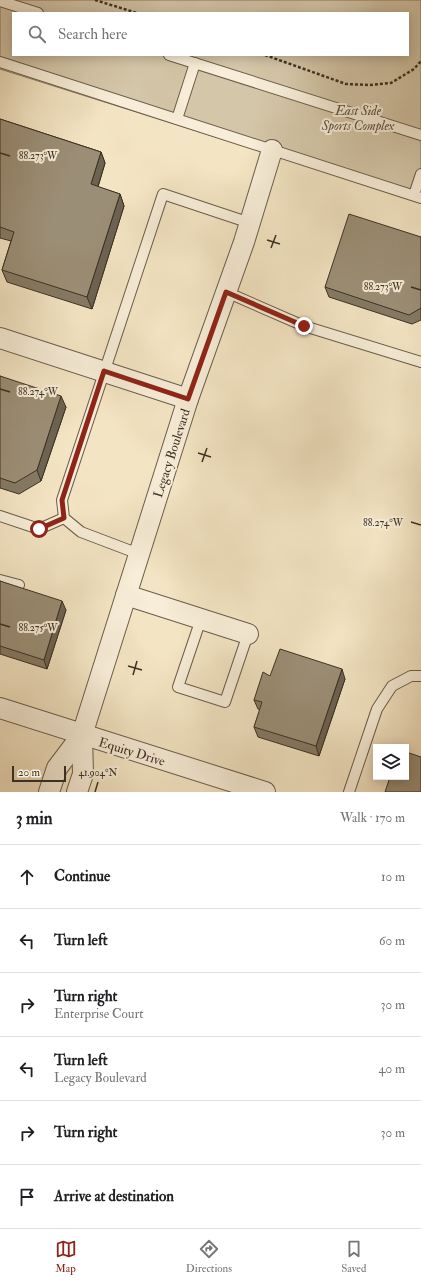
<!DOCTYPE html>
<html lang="en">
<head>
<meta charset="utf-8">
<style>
  body { margin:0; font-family:"IM FELL Double Pica",serif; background:#f6f6f6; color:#202124 }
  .controls { position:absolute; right:12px; bottom:12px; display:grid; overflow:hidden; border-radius:0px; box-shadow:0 2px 10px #0003 }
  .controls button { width:36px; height:36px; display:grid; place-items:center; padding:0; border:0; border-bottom:1px solid #e0e0e0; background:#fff; color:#202124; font:20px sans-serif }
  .scale { position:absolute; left:12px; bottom:10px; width:54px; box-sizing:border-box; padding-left:4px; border:2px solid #3c3123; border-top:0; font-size:11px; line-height:14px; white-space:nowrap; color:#3c3123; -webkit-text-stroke:3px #f7edd8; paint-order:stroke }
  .stop { position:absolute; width:12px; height:12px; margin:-9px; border:3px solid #8f2418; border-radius:50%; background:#fff }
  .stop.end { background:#8f2418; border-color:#fff; box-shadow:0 1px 4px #0008 }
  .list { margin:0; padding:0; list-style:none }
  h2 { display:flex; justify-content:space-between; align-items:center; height:52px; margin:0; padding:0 16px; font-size:17px }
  h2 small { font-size:13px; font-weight:400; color:#757577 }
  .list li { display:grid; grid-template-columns:26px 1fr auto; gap:12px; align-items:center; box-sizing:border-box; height:64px; padding:0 16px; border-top:1px solid #e0e0e0 }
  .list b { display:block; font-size:15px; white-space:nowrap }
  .list p { margin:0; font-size:13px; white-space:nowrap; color:#757577 }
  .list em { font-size:13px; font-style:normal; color:#757577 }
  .icon { flex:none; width:22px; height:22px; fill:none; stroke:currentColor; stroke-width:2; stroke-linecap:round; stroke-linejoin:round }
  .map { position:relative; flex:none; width:421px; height:792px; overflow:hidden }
  .search { position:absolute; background:#fff; box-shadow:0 2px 10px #0003; left:12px; right:12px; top:12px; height:44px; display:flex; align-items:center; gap:10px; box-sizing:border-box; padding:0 14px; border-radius:0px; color:#757577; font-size:15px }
  .sheet { height:436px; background:#fff }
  nav { display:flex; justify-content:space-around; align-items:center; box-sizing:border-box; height:56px; border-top:1px solid #e0e0e0; background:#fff; font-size:11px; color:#757577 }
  nav a { display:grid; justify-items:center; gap:2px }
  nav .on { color:#8f2418 }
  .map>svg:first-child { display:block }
</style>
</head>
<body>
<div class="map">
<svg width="421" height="792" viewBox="0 0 421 792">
  <rect width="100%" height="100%" fill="#f3e4c3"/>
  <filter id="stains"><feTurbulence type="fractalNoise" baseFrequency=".005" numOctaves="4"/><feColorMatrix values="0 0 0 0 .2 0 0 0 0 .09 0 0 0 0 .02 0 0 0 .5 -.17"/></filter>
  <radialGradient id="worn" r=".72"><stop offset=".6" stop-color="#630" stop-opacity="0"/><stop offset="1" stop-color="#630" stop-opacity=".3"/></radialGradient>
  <path fill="#d4c6a8" stroke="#887c66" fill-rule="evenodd" d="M0 0H421V202L0 69ZM13 13H408V55H13Z"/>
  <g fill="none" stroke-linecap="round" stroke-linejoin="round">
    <defs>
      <g id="lane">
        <polyline points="0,1 38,13"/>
        <polyline points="169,55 421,135"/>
        <polyline points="0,62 421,198"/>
        <polyline points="177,119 195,63"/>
        <polyline points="414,195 421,174"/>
        <polyline points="226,292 304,326 421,362"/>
        <polyline points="0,516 39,529 64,518"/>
        <polyline points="139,554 81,532 64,518 62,500 163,194 250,223"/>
        <polyline points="0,580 19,585"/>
        <polyline points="201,619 178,687 225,702 248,634"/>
        <polyline points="349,792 377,709 392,686 411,676 421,676"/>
      </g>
      <g id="street">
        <polyline points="0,338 188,399"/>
        <polyline points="126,595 248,634"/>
        <polyline points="0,708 265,792"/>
        <polyline points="49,792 57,768 82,735 188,399 244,242 272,150"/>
        <polyline points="77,792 83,774 82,735"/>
      </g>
    </defs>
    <use href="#lane" stroke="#6a5e4b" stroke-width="12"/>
    <use href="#street" stroke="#6a5e4b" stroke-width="22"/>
    <g stroke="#3c3123" stroke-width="2.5" stroke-dasharray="3 2" stroke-linecap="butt">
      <polyline points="95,0 137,13"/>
      <polyline points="265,55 346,84 369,85 391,83 414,69 421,61"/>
    </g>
    <use href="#lane" stroke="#f7edd8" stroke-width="10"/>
    <use href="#street" stroke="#f7edd8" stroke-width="20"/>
  </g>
  <g fill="#857a65" stroke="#3c3123">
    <polygon points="0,119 101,152 105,163 98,187 120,194 124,206 92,309 7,282 2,270 11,241 0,238"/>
    <polygon points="421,237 421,320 412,324 329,297 325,287"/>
    <polygon points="0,376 66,407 41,481 19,494 0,488"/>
    <polygon points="0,581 66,610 47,669 0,654"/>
    <polygon points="270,676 345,679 319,756 258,737 254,727 260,710 258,709 254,700"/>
  </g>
  <g fill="#6c6353" stroke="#3c3123">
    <polygon points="101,152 105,163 95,196 91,184"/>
    <polygon points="120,194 124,206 92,309 87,297"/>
    <polygon points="61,396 66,407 41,481 37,470"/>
    <polygon points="62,601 66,610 47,669 44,660"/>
    <polygon points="342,669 345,679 319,756 316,746"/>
  </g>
  <g fill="#9b8e76" stroke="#3c3123">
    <polygon points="0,119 101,152 91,184 120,194 87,297 2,270 14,232 0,227"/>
    <polygon points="349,214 421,237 421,308 409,315 325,287"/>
    <polygon points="0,376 61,396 37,470 15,483 0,478"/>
    <polygon points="0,581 62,601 44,660 0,646"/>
    <polygon points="280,649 342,669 316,746 254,727 262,702 254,700 263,672 270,676"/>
    <polygon points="406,752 421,757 421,792 385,792 390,777 406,777"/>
  </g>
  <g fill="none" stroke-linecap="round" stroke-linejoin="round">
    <polyline stroke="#8f2418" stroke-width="5" points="39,529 64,518 62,500 104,371 188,399 226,292 304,326"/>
  </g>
  <path fill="none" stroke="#3c3123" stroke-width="1.5" d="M0 153 10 156M267 240 280 244M271 248 276 235M411 287 421 290M0 389 10 392M198 453 211 457M202 462 207 448M411 522 421 525M0 624 10 627M128 666 142 670M133 675 137 661M95 792 98 782"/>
  <g text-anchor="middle" stroke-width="4" stroke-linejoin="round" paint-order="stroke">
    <g font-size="13" font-style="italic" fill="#5a4f3e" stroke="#f7edd8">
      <text x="358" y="115">East Side<tspan x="358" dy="15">Sports Complex</tspan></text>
    </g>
    <g font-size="13" fill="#3c3123" stroke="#f7edd8">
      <text transform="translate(171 453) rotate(-72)" y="5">Legacy Boulevard</text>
      <text transform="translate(132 751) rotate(17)" y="5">Equity Drive</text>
    </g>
  </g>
  <g font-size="10" text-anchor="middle" fill="#3c3123" stroke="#f7edd8" stroke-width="4" stroke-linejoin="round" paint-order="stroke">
    <text x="38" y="159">88.273°W</text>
    <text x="383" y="290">88.273°W</text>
    <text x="38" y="395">88.274°W</text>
    <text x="383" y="526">88.274°W</text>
    <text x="38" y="631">88.275°W</text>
    <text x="98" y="776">41.904°N</text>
  </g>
  <rect width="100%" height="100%" filter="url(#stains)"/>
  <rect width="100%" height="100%" fill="url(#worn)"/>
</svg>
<div class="controls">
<button><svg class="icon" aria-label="layers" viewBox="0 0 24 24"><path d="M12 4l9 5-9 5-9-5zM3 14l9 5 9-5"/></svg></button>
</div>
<div class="scale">20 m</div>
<div class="stop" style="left:39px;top:529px"></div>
<div class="stop end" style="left:304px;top:326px"></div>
<div class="search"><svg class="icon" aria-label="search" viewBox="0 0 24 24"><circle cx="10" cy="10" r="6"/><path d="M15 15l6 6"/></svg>Search here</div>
</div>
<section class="sheet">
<h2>3 min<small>Walk · 170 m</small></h2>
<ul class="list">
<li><svg class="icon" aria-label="ahead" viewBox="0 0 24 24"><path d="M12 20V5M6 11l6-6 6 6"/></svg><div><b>Continue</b></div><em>10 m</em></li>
<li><svg class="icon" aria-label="left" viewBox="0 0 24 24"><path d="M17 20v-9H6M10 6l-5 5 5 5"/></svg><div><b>Turn left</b></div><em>60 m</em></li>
<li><svg class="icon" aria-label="right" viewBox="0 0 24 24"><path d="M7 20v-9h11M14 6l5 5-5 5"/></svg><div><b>Turn right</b><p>Enterprise Court</p></div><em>30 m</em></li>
<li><svg class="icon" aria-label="left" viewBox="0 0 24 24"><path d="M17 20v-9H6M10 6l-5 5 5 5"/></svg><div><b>Turn left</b><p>Legacy Boulevard</p></div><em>40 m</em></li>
<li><svg class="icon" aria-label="right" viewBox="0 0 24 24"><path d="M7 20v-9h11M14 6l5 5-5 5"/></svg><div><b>Turn right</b></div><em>30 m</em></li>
<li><svg class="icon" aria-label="arrive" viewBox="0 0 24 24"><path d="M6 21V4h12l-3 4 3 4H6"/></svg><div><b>Arrive at destination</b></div></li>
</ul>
</section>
<nav>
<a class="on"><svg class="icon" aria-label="map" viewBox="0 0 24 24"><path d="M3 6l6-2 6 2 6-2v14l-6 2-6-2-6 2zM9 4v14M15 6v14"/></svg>Map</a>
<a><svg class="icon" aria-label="directions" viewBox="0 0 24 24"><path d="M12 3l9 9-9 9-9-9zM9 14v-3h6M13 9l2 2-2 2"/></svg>Directions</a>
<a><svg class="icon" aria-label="saved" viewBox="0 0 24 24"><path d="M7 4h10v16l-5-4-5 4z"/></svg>Saved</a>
</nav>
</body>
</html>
